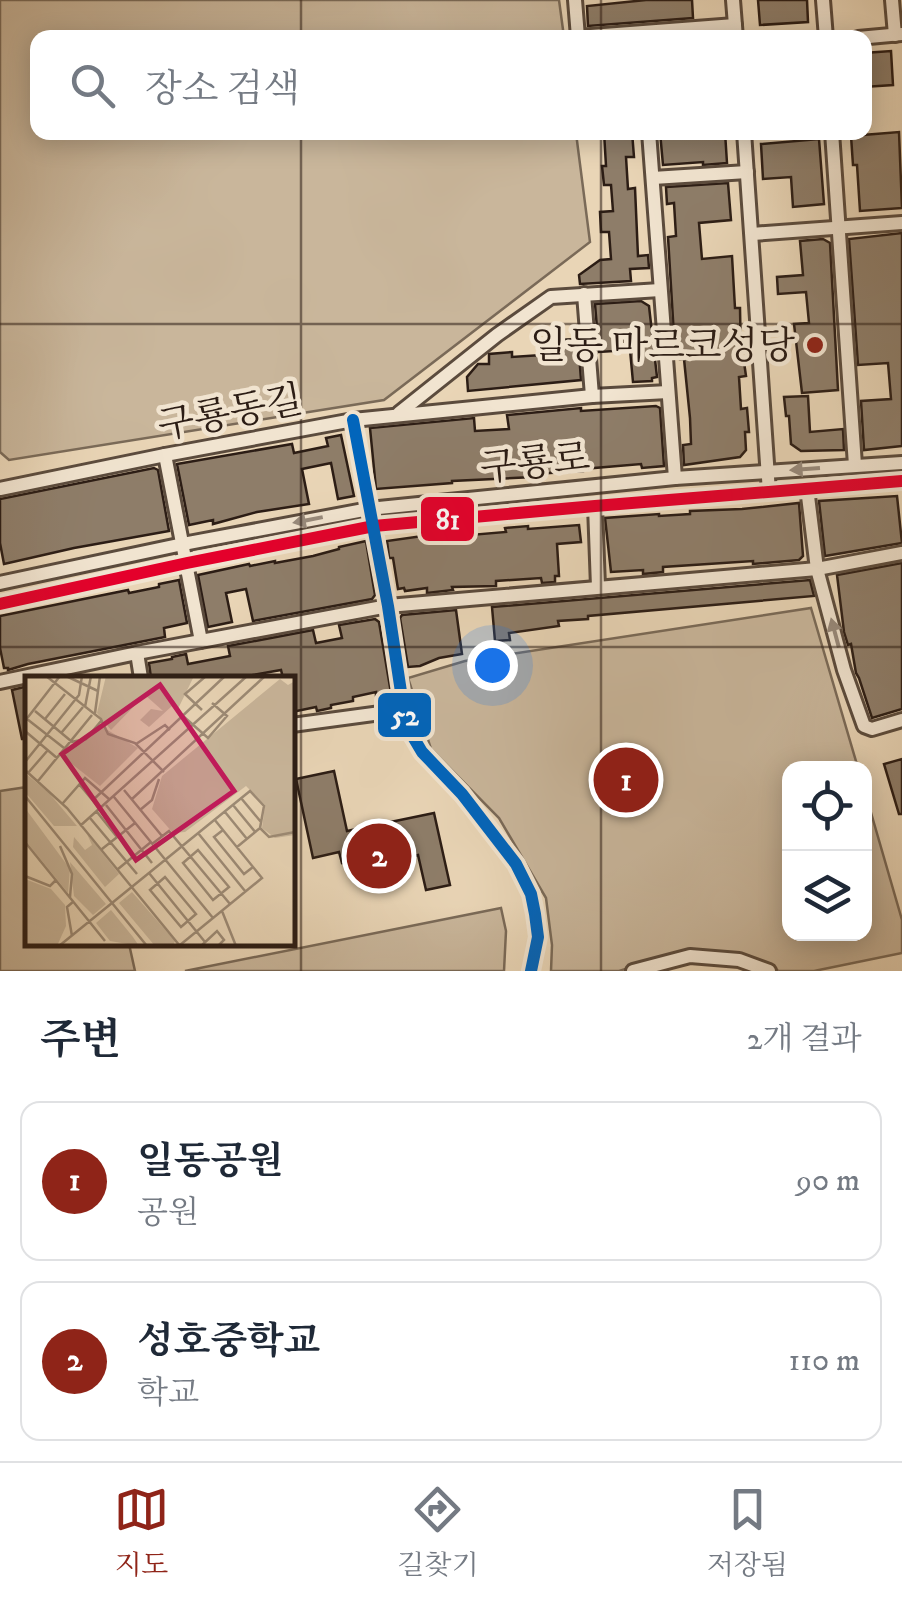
<!DOCTYPE html>
<html lang="ko">
<head>
<meta charset="utf-8">
<style>
  body { margin:0; font-family:"IM FELL DW Pica","Noto Serif KR",serif; background:#f2f2f3; color:#1f2937 }
  .controls { position:absolute; right:30px; bottom:30px; display:grid; overflow:hidden; border-radius:20px; box-shadow:0 5px 25px #0003 }
  .controls button { width:90px; height:90px; display:grid; place-items:center; padding:0; border:0; border-bottom:2px solid #e0e1e3; background:#fff; color:#1f2937; font:50px sans-serif }
  .you { position:absolute; left:492px; top:665px; width:35px; height:35px; margin:-25px; border:8px solid #fff; border-radius:50%; background:#1a73e8; box-shadow:0 0 0 15px #1a73e833 }
  .badge { display:grid; place-items:center; width:65px; height:65px; border-radius:50%; background:#8f2418; color:#fff; font-size:32px; font-weight:700 }
  .pin { position:absolute; translate:-50% -50%; border:5px solid #fff; box-shadow:0 2px 10px #0006 }
  .list { margin:0; padding:0; list-style:none }
  h2 { display:flex; justify-content:space-between; align-items:center; height:130px; margin:0; padding:0 40px; font-size:42px }
  h2 small { font-size:32px; font-weight:400; color:#747a83 }
  .list li { display:grid; grid-template-columns:65px 1fr auto; gap:30px; align-items:center; box-sizing:border-box; height:160px; margin:0 20px 20px; padding:0 20px; border:2px solid #e0e1e3; border-radius:20px }
  .list b { display:block; font-size:38px; white-space:nowrap }
  .list p { margin:0; font-size:32px; white-space:nowrap; color:#747a83 }
  .list em { font-size:32px; font-style:normal; color:#747a83 }
  .icon { flex:none; width:55px; height:55px; fill:none; stroke:currentColor; stroke-width:2; stroke-linecap:round; stroke-linejoin:round }
  .map { position:relative; flex:none; width:902px; height:971px; overflow:hidden }
  .search { position:absolute; background:#fff; box-shadow:0 5px 25px #0003; left:30px; right:30px; top:30px; height:110px; display:flex; align-items:center; gap:25px; box-sizing:border-box; padding:0 35px; border-radius:20px; color:#747a83; font-size:38px }
  .sheet { height:490px; background:#fff }
  nav { display:flex; justify-content:space-around; align-items:center; box-sizing:border-box; height:140px; border-top:2px solid #e0e1e3; background:#fff; font-size:28px; color:#747a83 }
  nav a { display:grid; justify-items:center; gap:5px }
  nav .on { color:#8f2418 }
  .map>svg:first-child { display:block }
</style>
</head>
<body>
<div class="map">
<svg width="902" height="971" viewBox="0 0 902 971">
  <rect width="100%" height="100%" fill="#e9d5b6"/>
  <filter id="stains"><feTurbulence type="fractalNoise" baseFrequency=".002" numOctaves="4"/><feColorMatrix values="0 0 0 0 .2 0 0 0 0 .09 0 0 0 0 .02 0 0 0 .5 -.17"/></filter>
  <radialGradient id="worn" r=".72"><stop offset=".6" stop-color="#630" stop-opacity="0"/><stop offset="1" stop-color="#630" stop-opacity=".3"/></radialGradient>
  <g fill="#c9b69b" stroke="#7a6a58" stroke-width="2.5">
    <polygon points="0,0 559,0 564,37 38,38 38,132 576,133 590,242 384,400 9,460 0,452"/>
    <polygon points="811,608 858,768 790,768 790,934 864,934 865,792 902,920 902,953 814,971 779,971 763,963 688,950 619,971 551,971 552,945 546,898 499,818 431,749 408,678 465,661"/>
    <polygon points="27,787 28,944 129,944 135,971 0,971 0,791"/>
    <polygon points="501,908 506,931 504,971 185,971"/>
  </g>
  <g fill="#8e7d69" stroke="#2c1d15" stroke-width="2.5">
    <polygon points="646,0 692,0 693,18 588,26 587,6"/>
    <polygon points="758,0 807,0 808,22 760,25"/>
    <polygon points="891,51 893,85 864,87 864,53"/>
    <polygon points="604,132 632,132 634,157 626,157 628,189 635,188 638,256 648,255 649,268 630,269 631,281 580,284 579,275 600,260 611,259 609,232 601,232 600,212 613,211 611,185 604,185 602,166 606,166"/>
    <polygon points="660,132 725,132 727,163 703,165 703,162 663,165"/>
    <polygon points="899,132 902,208 860,211 857,165 853,165 851,136"/>
    <polygon points="819,139 824,204 793,207 791,177 763,179 761,144"/>
    <polygon points="728,183 731,220 699,223 702,259 732,256 735,308 740,308 741,362 744,362 746,376 739,377 741,409 747,408 749,432 745,432 746,450 740,457 684,465 683,445 691,444 690,418 684,359 680,359 678,336 674,336 668,237 676,236 674,203 667,204 666,187"/>
    <polygon points="902,233 902,446 864,450 861,401 891,399 888,363 858,365 849,239"/>
    <polygon points="823,239 830,243 838,390 802,393 794,324 809,323 806,292 778,294 777,277 803,275 800,241"/>
    <polygon points="641,301 649,306 657,377 652,378 652,381 633,382 630,350 599,352 595,304"/>
    <polygon points="578,339 581,380 468,391 467,377 478,364 489,364 489,354 512,352 512,357 557,354 556,340"/>
    <polygon points="808,396 810,432 843,429 844,450 801,451 791,444 789,416 786,416 784,397"/>
    <polygon points="656,406 660,408 664,466 642,468 641,464 583,469 583,471 533,474 533,477 452,481 452,483 376,489 370,428 474,418 475,431 509,429 507,415 581,408 581,411"/>
    <polygon points="341,435 354,496 338,499 331,463 302,469 309,504 257,512 213,524 213,520 189,525 177,464 292,444 294,453 328,446 326,438"/>
    <polygon points="154,468 158,470 169,531 74,548 4,564 0,543 0,499"/>
    <polygon points="897,496 902,543 825,556 819,501"/>
    <polygon points="799,503 803,556 799,560 753,564 753,561 663,567 663,572 643,574 643,570 611,572 605,518 659,514 659,516 690,514 690,511 742,509"/>
    <polygon points="579,525 581,542 557,544 559,576 555,576 555,582 542,583 541,578 496,581 496,586 452,587 453,590 427,593 427,588 405,591 404,588 398,589 393,558 389,558 387,541 444,533 444,530 471,528 471,535 506,532 505,528 528,526 528,529"/>
    <polygon points="366,541 375,595 372,599 253,621 246,589 226,593 232,622 208,627 198,575 249,564 250,566 275,561 275,563 313,556 339,549 339,547"/>
    <polygon points="902,563 902,709 872,718 859,678 856,673 851,644 848,645 844,632 837,575"/>
    <polygon points="179,580 187,623 164,628 165,637 28,664 8,670 8,668 4,668 0,648 0,616 128,590 129,593 159,587 159,584"/>
    <polygon points="810,580 814,596 588,616 588,619 558,621 559,626 509,633 510,640 495,641 492,607"/>
    <polygon points="456,610 462,654 439,658 420,666 408,667 400,618 402,615"/>
    <polygon points="375,619 379,622 391,693 376,695 376,692 353,697 353,701 331,705 331,708 317,711 316,707 292,712 292,678 283,678 281,670 253,675 254,678 151,678 149,663 172,659 172,657 186,654 188,664 230,656 228,646 313,630 316,643 342,638 339,625"/>
    <polygon points="28,686 28,739 22,739 12,690"/>
    <polygon points="902,759 902,814 899,814 884,764"/>
    <polygon points="334,771 347,831 434,813 450,885 426,890 418,855 402,859 400,851 342,863 339,852 313,858 296,779"/>
  </g>
  <g fill="none" stroke-linecap="round" stroke-linejoin="round">
    <defs>
      <g id="minor">
        <polyline points="575,0 578,37 735,25"/>
        <polyline points="733,0 736,38"/>
        <polyline points="823,0 826,38"/>
        <polyline points="892,0 895,35"/>
        <polyline points="858,38 902,34"/>
        <polyline points="649,132 675,478"/>
        <polyline points="744,132 769,492"/>
        <polyline points="832,132 855,465"/>
        <polyline points="653,178 747,172"/>
        <polyline points="752,234 902,223"/>
        <polyline points="584,294 592,396"/>
        <polyline points="399,413 497,335 551,297 660,290"/>
        <polyline points="353,420 388,606 406,725 422,752 462,794 516,864 531,894 535,914 538,937 531,971"/>
        <polyline points="165,455 201,641"/>
        <polyline points="807,488 817,569 844,670 864,726 872,729 902,720"/>
        <polyline points="0,489 165,455 353,420 592,396 668,392"/>
        <polyline points="595,506 598,587"/>
        <polyline points="0,583 183,544 369,509 675,478 902,463"/>
        <polyline points="0,604 187,563 374,526 595,506 902,481"/>
        <polyline points="137,653 141,678"/>
        <polyline points="0,682 137,653 388,606 817,569 902,553"/>
        <polyline points="292,725 403,710"/>
        <polyline points="633,971 690,956 739,960 769,971"/>
      </g>
    </defs>
    <use href="#minor" stroke="#5b4b3d" stroke-width="18"/>
    <use href="#minor" stroke="#f1e4d0" stroke-width="12"/>
    <defs>
      <polyline id="bus-1" points="0,604 187,563 374,526 595,506 902,481"/>
      <polyline id="bus-2" points="353,420 388,606 406,725 422,752 462,794 516,864 531,894 535,914 538,937 531,971"/>
    </defs>
    <use href="#bus-1" stroke="#f1e4d0" stroke-width="20"/>
    <use href="#bus-2" stroke="#f1e4d0" stroke-width="20"/>
    <use href="#bus-1" stroke="#e4002b" stroke-width="12"/>
    <use href="#bus-2" stroke="#0065bd" stroke-width="12"/>
  </g>
  <defs><path id="oneway-solid" d="M-6-.8H1V-3.2L6.5 0L1 3.2V.8H-6Z" transform="scale(2.5)"/></defs>
  <g fill="#988a7c">
    <use href="#oneway-solid" transform="translate(805 469) rotate(176)"/>
    <use href="#oneway-solid" transform="translate(308 520) rotate(169)"/>
    <use href="#oneway-solid" transform="translate(835 633) rotate(-105)"/>
  </g>
  <path fill="none" stroke="#2c1d15" stroke-width="2.5" stroke-opacity="0.55" d="M301 0V38M601 0V38M301 132V971M601 132V971M0 324H902M0 647H902"/>
  <circle fill="#8f2418" stroke="#f1e4d0" stroke-width="4" cx="815" cy="345" r="10"/>
  <g text-anchor="middle" stroke-width="9" stroke-linejoin="round" paint-order="stroke">
    <g font-size="38" fill="#2c1d15" stroke="#f1e4d0" text-anchor="end">
      <text x="795" y="358">일동 마르코성당</text>
    </g>
    <g font-size="38" fill="#2c1d15" stroke="#f1e4d0">
      <text transform="translate(230 412) rotate(-11)" y="13">구룡동길</text>
      <text transform="translate(535 462) rotate(-6)" y="13">구룡로</text>
    </g>
  </g>
  <g transform="translate(25 676)">
    <rect width="270" height="270" fill="#e9d5b6"/>
    <path d="M81 0H169L152 35 147 30 124 51 115 44 126 33 138 35 120 19 86 54 72 37ZM255 3 263 9 270 5V159L250 162 237 152 240 129 221 110 160 156 148 157 127 133 137 100ZM74 49 113 72 75 110 38 81ZM0 97 24 117 52 150H29L0 116ZM0 132 45 193 43 217 0 164ZM62 158 94 198 80 211 48 171 49 161 60 174 67 169ZM45 186 81 228 68 239 49 220ZM0 203 26 213 40 229 41 250 32 270H0ZM107 216 150 265 148 270H130L94 227ZM86 234 108 261 114 270 85 265 71 247Z" fill="#c9b69b"/>
    <path fill="none" stroke="#9d8b76" stroke-width="2.5" d="M21 0 76 43 83 58 110 67 139 96M41 0 73 15M60 31 66 0M177 34 160 18 181 0M10 35 46 65M70 37 75 0M158 40 183 62 202 40 187 27M2 43 39 72M20 43 40 18M0 45 35 0M0 55 32 82M37 56 58 31M46 66 61 63 76 45M111 68 140 49 145 54M0 86 54 19 57 0M0 94 42 132 155 270M3 97 23 74M13 105 67 39M54 108 74 132M99 114 137 160M0 120 122 270M89 121 188 242M216 122 236 146M107 123 240 0M68 124 200 0M38 127 60 102 84 123M81 129 127 187M208 129 231 157M115 134 127 124 134 103M72 136 92 161M200 136 222 163M65 142 112 198M55 150 222 0M235 152 244 161 270 156M198 154 189 161 219 198 228 191M173 157 220 215M0 166 80 265M127 168 144 155 205 228M35 170 47 198 45 221M77 173 110 147M173 174 204 211 188 224 158 187ZM93 193 126 166M124 197 180 266M0 200 25 210 31 204M140 201 171 238 156 251 125 214ZM197 235 211 270M47 260 42 231 49 225M155 269 237 202 189 143M34 270 225 115 239 130 235 152 212 171M176 270 192 255 199 264 193 270"/>
    <path fill="#c2185b" fill-opacity="0.15" stroke="#c2185b" stroke-width="5" d="M135 9 209 115 111 184 37 78Z"/>
    <rect width="270" height="270" fill="none" stroke="#2c1d15" stroke-width="5"/>
  </g>
  <g stroke="#f1e4d0" stroke-width="4">
    <rect x="419" y="495" width="57" height="48" rx="10" fill="#e4002b"/>
    <rect x="376" y="691" width="57" height="48" rx="10" fill="#0065bd"/>
  </g>
  <g font-size="28" text-anchor="middle" font-weight="bold" fill="#fff">
    <text x="448" y="529">81</text>
    <text x="405" y="725">52</text>
  </g>
  <rect width="100%" height="100%" filter="url(#stains)"/>
  <rect width="100%" height="100%" fill="url(#worn)"/>
</svg>
<div class="controls">
<button><svg class="icon" aria-label="locate" viewBox="0 0 24 24"><circle cx="12" cy="12" r="6"/><path d="M12 2v4M12 18v4M2 12h4M18 12h4"/></svg></button>
<button><svg class="icon" aria-label="layers" viewBox="0 0 24 24"><path d="M12 4l9 5-9 5-9-5zM3 14l9 5 9-5"/></svg></button>
</div>
<div class="you"></div>
<div class="pin badge" style="left:626px;top:780px">1</div>
<div class="pin badge" style="left:379px;top:856px">2</div>
<div class="search"><svg class="icon" aria-label="search" viewBox="0 0 24 24"><circle cx="10" cy="10" r="6"/><path d="M15 15l6 6"/></svg>장소 검색</div>
</div>
<section class="sheet">
<h2>주변<small>2개 결과</small></h2>
<ul class="list">
<li><span class="badge">1</span><div><b>일동공원</b><p>공원</p></div><em>90 m</em></li>
<li><span class="badge">2</span><div><b>성호중학교</b><p>학교</p></div><em>110 m</em></li>
</ul>
</section>
<nav>
<a class="on"><svg class="icon" aria-label="map" viewBox="0 0 24 24"><path d="M3 6l6-2 6 2 6-2v14l-6 2-6-2-6 2zM9 4v14M15 6v14"/></svg>지도</a>
<a><svg class="icon" aria-label="directions" viewBox="0 0 24 24"><path d="M12 3l9 9-9 9-9-9zM9 14v-3h6M13 9l2 2-2 2"/></svg>길찾기</a>
<a><svg class="icon" aria-label="saved" viewBox="0 0 24 24"><path d="M7 4h10v16l-5-4-5 4z"/></svg>저장됨</a>
</nav>
</body>
</html>
